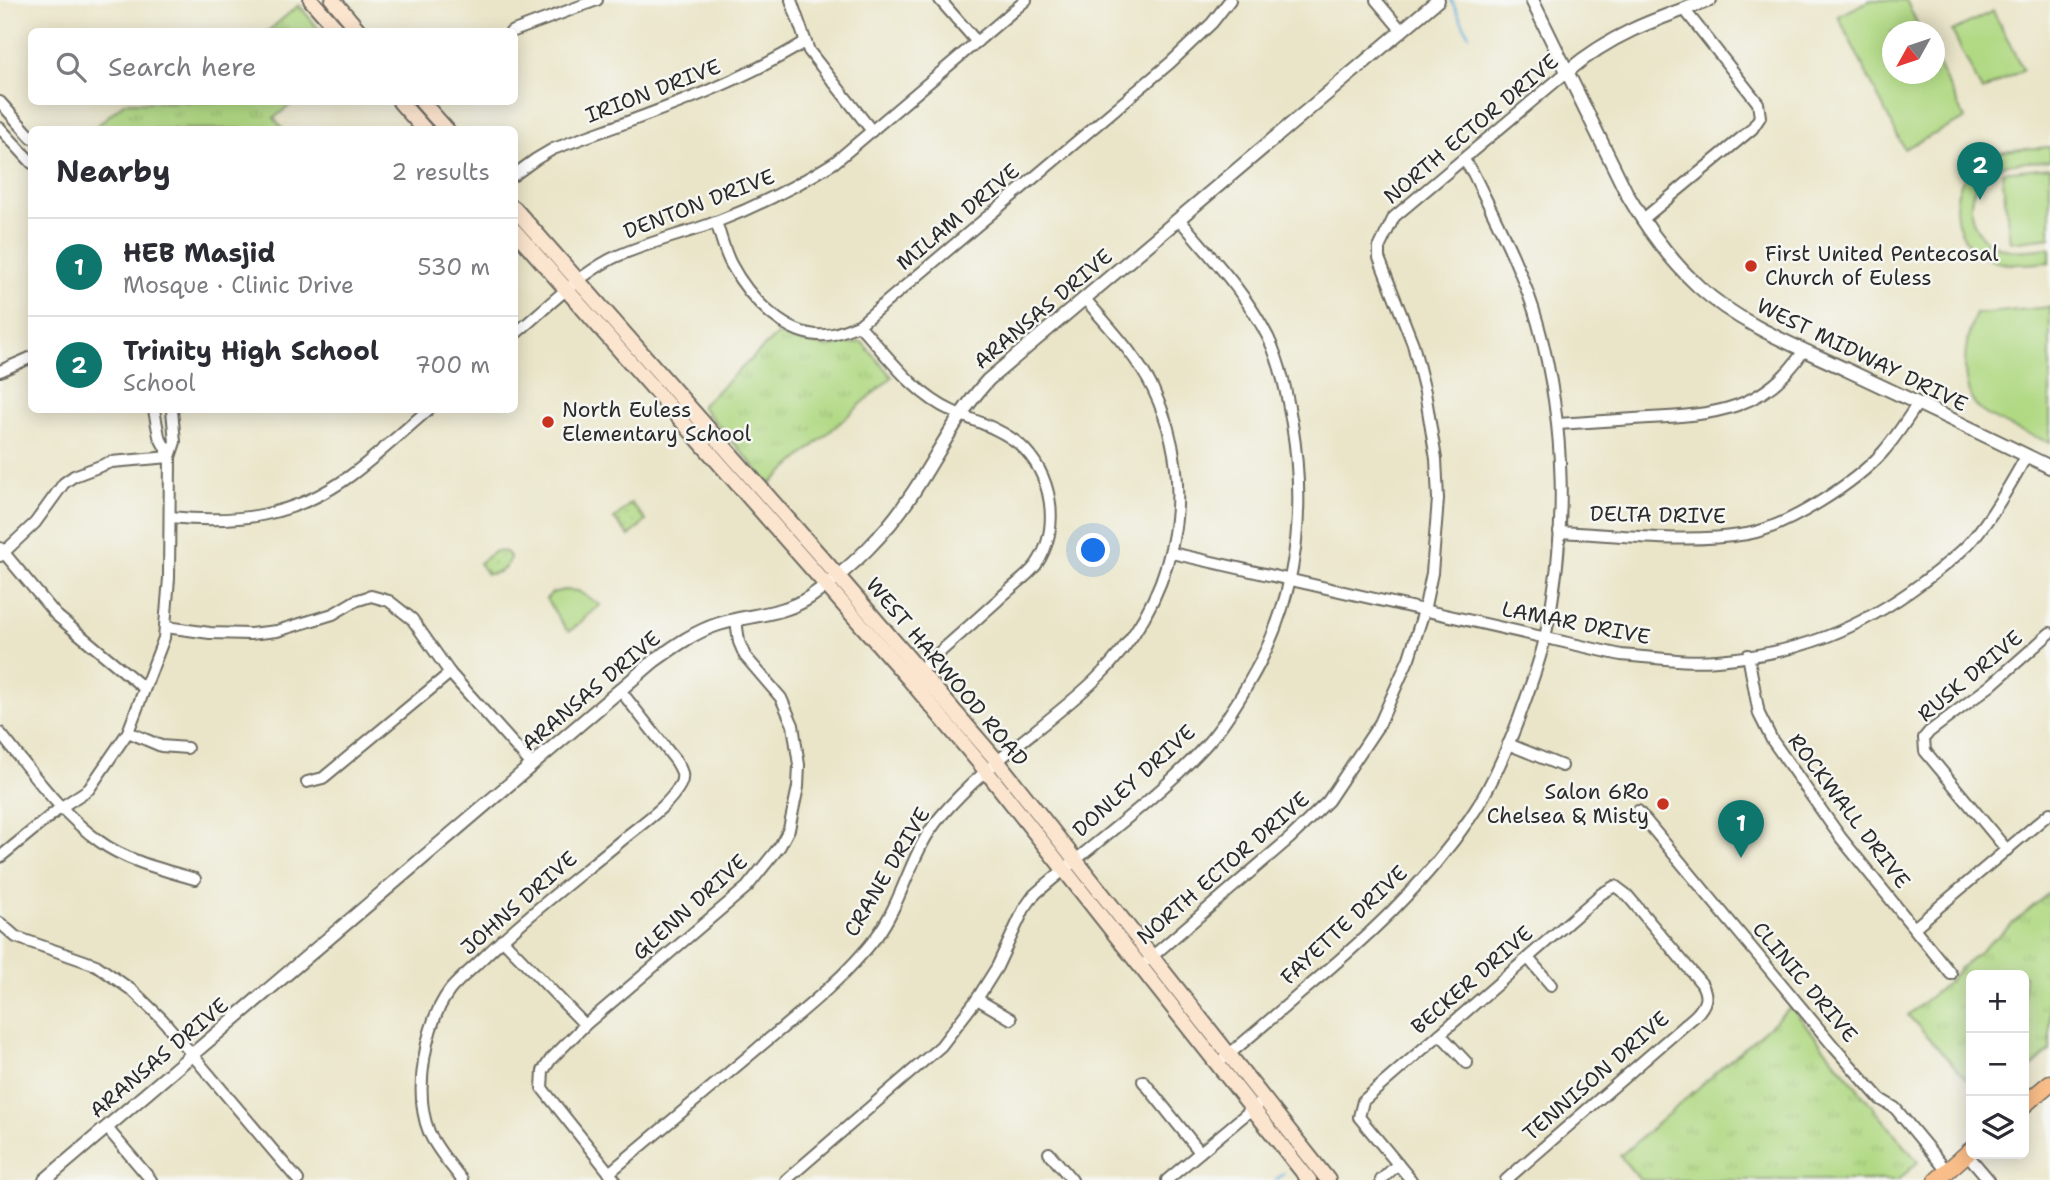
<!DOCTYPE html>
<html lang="en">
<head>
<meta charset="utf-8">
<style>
  body { margin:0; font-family:"Shantell Sans",sans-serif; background:#f2f2f3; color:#2b2b33 }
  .controls { position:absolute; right:21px; bottom:21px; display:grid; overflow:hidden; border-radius:10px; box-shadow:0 4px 18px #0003 }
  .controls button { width:63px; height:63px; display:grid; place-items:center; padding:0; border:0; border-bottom:2px solid #e1e1e2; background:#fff; color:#2b2b33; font:35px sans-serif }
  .compass { position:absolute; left:1882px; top:21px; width:63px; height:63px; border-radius:50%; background:#fff; box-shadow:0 4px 18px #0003; rotate:230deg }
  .you { position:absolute; left:1094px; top:551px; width:24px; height:24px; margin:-18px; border:5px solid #fff; border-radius:50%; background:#1a73e8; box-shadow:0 0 0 10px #1a73e833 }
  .badge { display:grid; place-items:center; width:46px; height:46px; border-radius:50%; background:#0f766e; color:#fff; font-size:23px; font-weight:700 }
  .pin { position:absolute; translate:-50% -58px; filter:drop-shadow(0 2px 4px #0008) }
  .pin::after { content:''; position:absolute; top:37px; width:24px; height:21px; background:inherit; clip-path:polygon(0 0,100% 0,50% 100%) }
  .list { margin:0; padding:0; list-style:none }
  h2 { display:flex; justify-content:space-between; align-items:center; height:91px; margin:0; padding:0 28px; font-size:30px }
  h2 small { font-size:23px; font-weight:400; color:#7c7c81 }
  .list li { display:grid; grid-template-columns:46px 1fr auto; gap:21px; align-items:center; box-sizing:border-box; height:98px; padding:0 28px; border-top:2px solid #e1e1e2 }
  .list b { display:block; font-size:26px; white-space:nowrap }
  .list p { margin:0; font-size:23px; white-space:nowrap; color:#7c7c81 }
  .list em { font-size:23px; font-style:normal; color:#7c7c81 }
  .icon { flex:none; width:38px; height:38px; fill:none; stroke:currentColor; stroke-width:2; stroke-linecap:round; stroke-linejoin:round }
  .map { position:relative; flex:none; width:2050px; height:1180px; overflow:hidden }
  .search { position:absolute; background:#fff; box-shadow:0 4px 18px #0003; left:28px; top:28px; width:490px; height:77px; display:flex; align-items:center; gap:18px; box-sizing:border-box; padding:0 24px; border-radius:10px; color:#7c7c81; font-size:26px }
  .panel { position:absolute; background:#fff; box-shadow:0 4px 18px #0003; left:28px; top:126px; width:490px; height:287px; border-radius:10px }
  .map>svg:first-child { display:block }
</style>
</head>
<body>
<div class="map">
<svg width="2050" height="1180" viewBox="0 0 2050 1180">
  <defs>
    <pattern id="grass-tufts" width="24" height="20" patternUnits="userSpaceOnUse" patternTransform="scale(1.75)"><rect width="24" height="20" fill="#b1d984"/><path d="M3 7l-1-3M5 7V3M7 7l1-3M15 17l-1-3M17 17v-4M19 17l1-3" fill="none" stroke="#98ba72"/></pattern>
    <pattern id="park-dots" width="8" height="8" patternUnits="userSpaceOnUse" patternTransform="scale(1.75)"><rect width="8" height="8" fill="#b1d984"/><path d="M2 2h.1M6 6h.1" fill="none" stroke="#98ba72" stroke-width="1.8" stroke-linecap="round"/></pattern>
  </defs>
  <rect width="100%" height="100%" fill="#f6f6f2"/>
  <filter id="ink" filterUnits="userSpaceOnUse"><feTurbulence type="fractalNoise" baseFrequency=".0143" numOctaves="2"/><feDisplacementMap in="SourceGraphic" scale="14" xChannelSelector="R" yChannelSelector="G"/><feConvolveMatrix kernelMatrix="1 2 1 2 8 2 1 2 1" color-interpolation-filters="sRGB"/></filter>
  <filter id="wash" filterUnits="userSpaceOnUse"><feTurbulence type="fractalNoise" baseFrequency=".00686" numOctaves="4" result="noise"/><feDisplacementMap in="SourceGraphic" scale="28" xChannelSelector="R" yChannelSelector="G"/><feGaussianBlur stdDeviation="1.57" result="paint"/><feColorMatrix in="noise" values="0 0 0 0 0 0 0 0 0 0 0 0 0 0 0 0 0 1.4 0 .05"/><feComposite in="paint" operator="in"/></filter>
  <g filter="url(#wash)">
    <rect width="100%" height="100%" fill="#eae5c8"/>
    <g fill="url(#grass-tufts)" stroke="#6e8258" stroke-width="2">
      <polygon points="299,5 320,31 268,31"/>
      <polygon points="125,102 294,102 274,118 283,129 93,129"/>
      <polygon points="778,334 795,341 827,347 862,342 892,377 770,484 701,406"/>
      <polygon points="2050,892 2050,1051 2024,1074 2024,975 1971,975 1971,1084 1908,1015 1946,984 1961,967"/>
      <polygon points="1791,1007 1918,1162 1898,1180 1640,1180 1620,1156"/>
    </g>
    <g fill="url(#park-dots)" stroke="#6e8258" stroke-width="2">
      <polygon points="631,503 646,521 629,536 614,519"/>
      <path d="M495 551 506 552 510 556C508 569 499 574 487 574L479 563Z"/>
    </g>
    <g fill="#b1d984" stroke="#6e8258" stroke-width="2">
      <polygon points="1871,0 1906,0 1921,31 1892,32 1892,74 1934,74 1935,58 1965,119 1904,149 1838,16"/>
      <polygon points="1993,11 2023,70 1982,91 1952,31"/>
      <path d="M2050 147V161C2033 162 2012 161 1996 168 1962 182 1963 232 1996 246 2013 254 2032 249 2050 248V262C2031 263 2010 267 1991 260 1945 242 1944 173 1991 155 2009 148 2031 149 2050 147Z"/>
      <polygon points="2050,167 2050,237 2010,242 2002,172"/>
      <path d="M2050 307V443C2030 434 2002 425 1984 413 1957 394 1963 340 1976 314Z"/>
      <polygon points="564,590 578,591 600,605 570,631 566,629 546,599 552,593"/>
    </g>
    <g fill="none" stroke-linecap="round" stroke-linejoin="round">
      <g stroke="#64abda" stroke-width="2.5">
        <polyline points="1451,0 1469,35"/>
        <polyline points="1276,1180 1284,1173"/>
      </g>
    </g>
  </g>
  <g filter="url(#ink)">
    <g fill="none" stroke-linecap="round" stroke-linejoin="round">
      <defs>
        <g id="minor">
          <polyline points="791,0 809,51 872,131"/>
          <polyline points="940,0 977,42"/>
          <polyline points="1376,0 1402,31"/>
          <polyline points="511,32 597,0"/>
          <polyline points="0,102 32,138"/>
          <polyline points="0,128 32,163"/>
          <path d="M514 175 536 159 553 149C639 117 727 90 805 42"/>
          <polyline points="1642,220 1752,129 1760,117 1758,103 1684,9"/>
          <path d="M716 222C721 236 724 251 731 264 749 298 790 343 833 334 842 332 850 328 859 325L1170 63 1212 23 1230 0"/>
          <path d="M859 325C887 355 913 393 952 411 974 421 1000 428 1019 444 1052 472 1062 528 1036 565 1026 578 1009 589 997 601 969 626 942 651 913 675"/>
          <path d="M514 335C545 309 575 278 611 259 644 243 682 235 716 222 758 206 797 186 835 162L1026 0"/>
          <polyline points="0,371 32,357"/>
          <polyline points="154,410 159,436 170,457"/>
          <path d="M1558 424C1588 422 1619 420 1649 418 1714 415 1766 410 1804 350"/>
          <path d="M170 517C236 524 294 517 350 476 377 456 402 432 428 410"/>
          <path d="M1559 532C1621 535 1685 544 1747 534 1788 527 1856 482 1883 452 1896 437 1907 420 1918 403"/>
          <polyline points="0,548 56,615 144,688"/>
          <path d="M1172 553 1621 655C1652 657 1685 663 1717 660 1797 654 1859 630 1923 582 1940 569 1958 556 1972 540 1994 514 2010 485 2027 455"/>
          <polyline points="0,556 35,523 64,483 74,476 111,462 170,457"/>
          <polyline points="166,627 210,633 250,634 277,631 333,614 355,601 371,596 389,601 412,619 450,673 532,765"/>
          <polyline points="1748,655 1759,714 1772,740 1841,838 1951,974"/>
          <polyline points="128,732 161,746 187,748"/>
          <path d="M0 733C31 771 59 812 99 841 126 861 164 870 195 879"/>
          <polyline points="1508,744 1562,766"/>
          <polyline points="307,782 323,778 450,673"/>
          <polyline points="1638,811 1834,1047 1880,1099 1895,1108 1947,1171"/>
          <polyline points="2007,850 1925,751 1924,738 1929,732 1990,686 2050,633"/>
          <polyline points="0,857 60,808 89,789 128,732 164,638 169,578 170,457 175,442 172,410"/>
          <polyline points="0,923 16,937 96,965 133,991 162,1019 298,1180"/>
          <polyline points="1914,928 2050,813"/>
          <polyline points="502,939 585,1025"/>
          <polyline points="1528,958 1551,985"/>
          <polyline points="1148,960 1290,838 1328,801 1380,723 1409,658 1424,611 1432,573 1438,499 1436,459 1425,392 1413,344 1379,258 1379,248 1394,217 1568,71"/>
          <polyline points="977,999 1011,1019"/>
          <polyline points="1440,1034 1467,1063"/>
          <path d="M1217 1064C1246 1041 1274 1016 1302 992 1364 940 1424 886 1470 818 1491 788 1506 752 1519 718 1528 692 1539 665 1545 638 1568 535 1566 425 1538 324 1523 271 1497 222 1473 173L1464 160"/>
          <polyline points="1143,1081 1200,1152"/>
          <polyline points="107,1128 151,1180"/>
          <polyline points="1049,1153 1072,1180"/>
          <polyline points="1967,1154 1989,1180"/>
          <path d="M609 1173C658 1132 708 1090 757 1049 799 1014 844 979 877 936 904 899 911 850 941 816 985 764 1045 727 1094 681 1174 605 1202 491 1153 389 1136 355 1109 327 1085 299"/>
          <path d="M462 1180C451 1165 436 1149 429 1132 413 1093 425 1023 450 990 459 979 471 970 481 960 525 917 575 879 622 840 641 824 668 807 680 785 685 776 681 769 676 761L620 690"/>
          <polyline points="615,1180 542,1088 543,1071 551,1059 585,1025 747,887 780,846 789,829 798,787 799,765 793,725 781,698 745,656 739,642 736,620"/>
          <path d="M786 1180 941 1046 977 999 997 967 1024 909 1034 895C1091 845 1155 801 1206 745 1222 727 1236 705 1248 684 1296 604 1307 515 1292 424 1287 395 1281 364 1268 337 1245 292 1211 257 1179 219"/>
          <polyline points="1167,1180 1264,1099"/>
          <polyline points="1381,1180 1398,1164"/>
          <path d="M1411 1180 1359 1117 1363 1101 1601 894 1615 886 1627 895 1701 983C1709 996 1706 1005 1695 1016L1506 1180"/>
        </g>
        <g id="tertiary">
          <path d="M1532 0 1627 194C1647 229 1670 260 1699 287 1741 325 1796 346 1847 370 1915 402 1983 434 2050 467"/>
          <path d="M1568 71C1613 33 1656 19 1710 0"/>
          <path d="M45 1180 654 661C675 646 694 632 719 624 750 614 781 616 810 597 850 570 888 532 914 491 938 454 958 413 988 380L1438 0"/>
        </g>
        <g id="secondary">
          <polyline points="311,0 339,32"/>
          <polyline points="333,0 360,32"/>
          <polyline points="400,102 425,130"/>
          <polyline points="422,102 447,130"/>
          <polyline points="514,208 837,575 998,762 1328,1180"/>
          <polyline points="514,230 909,679 987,772 1309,1180"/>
        </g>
        <g id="primary">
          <polyline points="2024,1105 2050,1083"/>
          <polyline points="1937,1180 1971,1150"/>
        </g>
      </defs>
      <use href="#minor" stroke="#6e6c62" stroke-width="14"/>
      <use href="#tertiary" stroke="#6e6c62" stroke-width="16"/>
      <use href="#secondary" stroke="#6e6c62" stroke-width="18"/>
      <use href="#primary" stroke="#6e6c62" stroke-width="19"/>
      <use href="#minor" stroke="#fff" stroke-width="10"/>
      <use href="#tertiary" stroke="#fff" stroke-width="12"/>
      <use href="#secondary" stroke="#fce5cf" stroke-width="14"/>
      <use href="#primary" stroke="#f8bd88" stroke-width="16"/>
    </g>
  </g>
  <g fill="#c8321e" stroke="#f6f6f2" stroke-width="2.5">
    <circle cx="1751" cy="266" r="7"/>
    <circle cx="548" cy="422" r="7"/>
    <circle cx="1663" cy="804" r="7"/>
  </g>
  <g text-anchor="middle" stroke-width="5" stroke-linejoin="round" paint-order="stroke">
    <g font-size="21" fill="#2b2b2b" stroke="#f6f6f2">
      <text transform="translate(653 91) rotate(-21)" y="7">IRION DRIVE</text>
      <text transform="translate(1471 129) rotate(-40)" y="7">NORTH ECTOR DRIVE</text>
      <text transform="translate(699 204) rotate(-21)" y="7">DENTON DRIVE</text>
      <text transform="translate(958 217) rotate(-40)" y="7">MILAM DRIVE</text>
      <text transform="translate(1043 309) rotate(-40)" y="7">ARANSAS DRIVE</text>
      <text transform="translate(1862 355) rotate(26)" y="7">WEST MIDWAY DRIVE</text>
      <text transform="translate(1658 515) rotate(1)" y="7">DELTA DRIVE</text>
      <text transform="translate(1576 623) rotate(11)" y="7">LAMAR DRIVE</text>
      <text transform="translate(947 672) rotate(50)" y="7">WEST HARWOOD ROAD</text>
      <text transform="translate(1970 676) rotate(-40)" y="7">RUSK DRIVE</text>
      <text transform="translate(591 691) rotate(-40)" y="7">ARANSAS DRIVE</text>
      <text transform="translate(1134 781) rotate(-42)" y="7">DONLEY DRIVE</text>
      <text transform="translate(1849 811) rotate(53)" y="7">ROCKWALL DRIVE</text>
      <text transform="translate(1223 868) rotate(-41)" y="7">NORTH ECTOR DRIVE</text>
      <text transform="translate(887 872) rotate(-59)" y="7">CRANE DRIVE</text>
      <text transform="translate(519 903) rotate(-41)" y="7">JOHNS DRIVE</text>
      <text transform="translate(690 907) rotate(-42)" y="7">GLENN DRIVE</text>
      <text transform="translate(1344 925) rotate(-43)" y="7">FAYETTE DRIVE</text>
      <text transform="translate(1472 980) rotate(-41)" y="7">BECKER DRIVE</text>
      <text transform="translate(1805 982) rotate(50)" y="7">CLINIC DRIVE</text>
      <text transform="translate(159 1058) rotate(-40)" y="7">ARANSAS DRIVE</text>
      <text transform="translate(1596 1076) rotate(-41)" y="7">TENNISON DRIVE</text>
    </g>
    <g font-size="21" fill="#2b2b2b" stroke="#f6f6f2" text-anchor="start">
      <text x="1765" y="261">First United Pentecosal<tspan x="1765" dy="24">Church of Euless</tspan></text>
      <text x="562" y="417">North Euless<tspan x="562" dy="24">Elementary School</tspan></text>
      <text x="1649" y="799" text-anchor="end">Salon 6Ro<tspan x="1649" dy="24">Chelsea &amp; Misty</tspan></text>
    </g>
  </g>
</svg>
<div class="controls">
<button>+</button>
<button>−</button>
<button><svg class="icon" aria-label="layers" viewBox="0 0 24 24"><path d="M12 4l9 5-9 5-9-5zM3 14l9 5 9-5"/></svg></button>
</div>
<svg class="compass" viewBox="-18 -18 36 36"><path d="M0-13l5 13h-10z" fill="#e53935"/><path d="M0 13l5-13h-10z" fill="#7c7c81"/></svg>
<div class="you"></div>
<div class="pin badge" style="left:1741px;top:858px">1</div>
<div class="pin badge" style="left:1980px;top:200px">2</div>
<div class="search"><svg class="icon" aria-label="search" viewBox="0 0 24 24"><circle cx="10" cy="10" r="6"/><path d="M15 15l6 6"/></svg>Search here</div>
<section class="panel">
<h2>Nearby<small>2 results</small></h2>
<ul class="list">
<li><span class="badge">1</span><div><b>HEB Masjid</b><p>Mosque · Clinic Drive</p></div><em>530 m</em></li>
<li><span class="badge">2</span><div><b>Trinity High School</b><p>School</p></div><em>700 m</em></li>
</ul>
</section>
</div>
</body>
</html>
